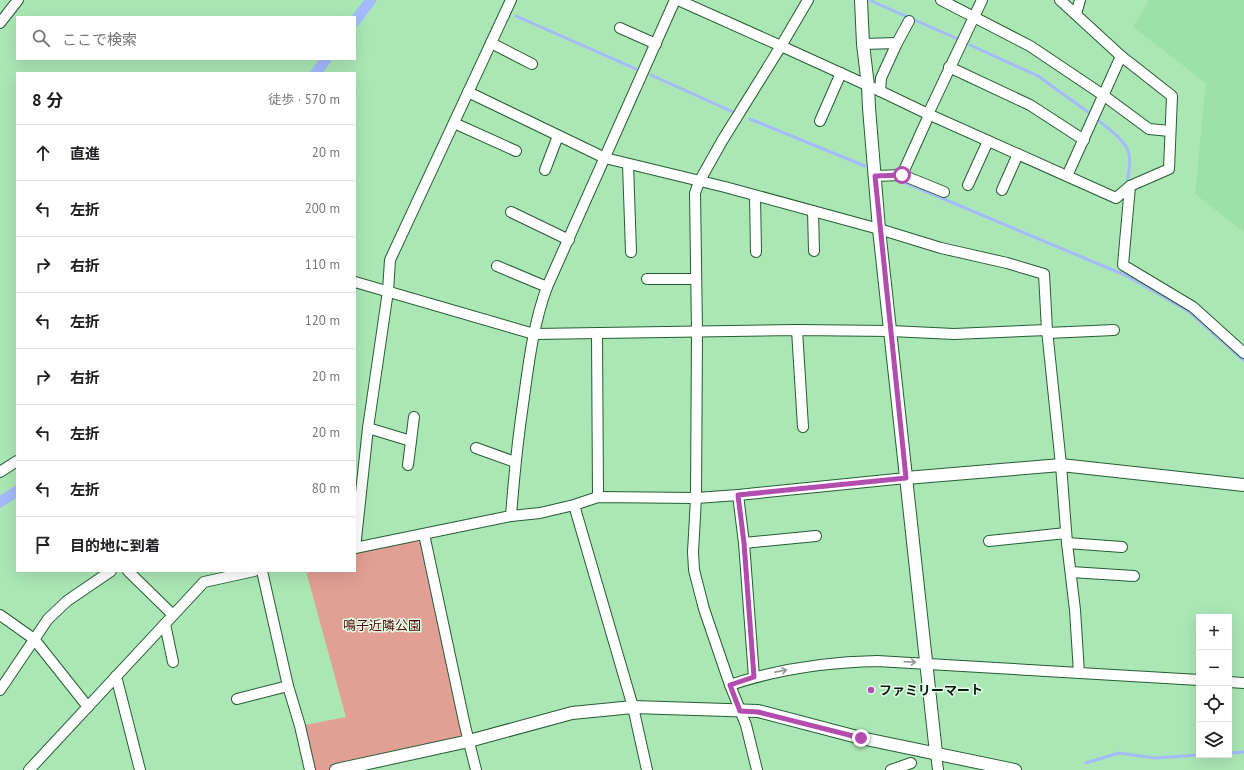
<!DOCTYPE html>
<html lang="ja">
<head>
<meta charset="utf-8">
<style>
  body { margin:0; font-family:"PT Sans","Noto Sans JP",sans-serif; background:#f6f6f6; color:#202124 }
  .controls { position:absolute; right:12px; bottom:12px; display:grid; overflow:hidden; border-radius:0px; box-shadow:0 4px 16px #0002 }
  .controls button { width:36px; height:36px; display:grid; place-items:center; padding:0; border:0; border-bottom:1px solid #e0e0e0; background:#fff; color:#202124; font:20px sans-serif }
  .stop { position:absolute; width:12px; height:12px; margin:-9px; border:3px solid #b34caf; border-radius:50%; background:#fff }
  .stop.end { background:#b34caf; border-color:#fff; box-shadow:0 1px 4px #0008 }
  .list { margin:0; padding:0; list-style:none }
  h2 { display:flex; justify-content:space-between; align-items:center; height:52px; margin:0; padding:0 16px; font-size:17px }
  h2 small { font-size:13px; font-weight:400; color:#757577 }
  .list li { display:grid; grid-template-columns:26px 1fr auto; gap:12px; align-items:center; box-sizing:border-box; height:56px; padding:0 16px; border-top:1px solid #e0e0e0 }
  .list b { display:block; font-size:15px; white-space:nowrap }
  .list em { font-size:13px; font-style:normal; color:#757577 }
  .icon { flex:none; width:22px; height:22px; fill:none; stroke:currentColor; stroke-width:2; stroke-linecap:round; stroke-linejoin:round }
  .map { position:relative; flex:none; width:1244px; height:770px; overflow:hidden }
  .search { position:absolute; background:#fff; box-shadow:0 4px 16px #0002; left:16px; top:16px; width:340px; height:44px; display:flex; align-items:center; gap:10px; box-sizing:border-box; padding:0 14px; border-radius:0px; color:#757577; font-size:15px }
  .panel { position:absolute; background:#fff; box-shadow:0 4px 16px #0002; left:16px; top:72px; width:340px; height:500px; border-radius:0px }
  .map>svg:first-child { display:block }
</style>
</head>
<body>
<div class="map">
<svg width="1244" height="770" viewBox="0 0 1244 770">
  <rect width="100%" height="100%" fill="#abe7b5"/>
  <polygon fill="#9de0a8" points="1149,0 1244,0 1244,232 1195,194 1206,83 1133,27"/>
  <polygon fill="#e29f94" points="424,534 469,741 336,770 310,770 300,726 346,717 306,571 355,571 355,548"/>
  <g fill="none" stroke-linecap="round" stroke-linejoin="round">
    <g stroke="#a3bbfd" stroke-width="3">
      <polyline points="871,1 958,39"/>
      <polyline points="516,16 636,69"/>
      <polyline points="970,45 1038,76 1088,112"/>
      <polyline points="651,75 733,112"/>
      <polyline points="750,119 865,166"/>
      <path d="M1098 120C1108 129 1126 140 1129 154 1131 163 1128 176 1127 185"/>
      <polyline points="896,179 1127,276 1188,311 1244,361"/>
      <polyline points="1229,753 1244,752"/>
      <polyline points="1086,763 1119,753 1155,758 1199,755"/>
    </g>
    <g stroke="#a3bbfd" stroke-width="11">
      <polyline points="355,21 371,0"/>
      <polyline points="316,73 326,59"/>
      <polyline points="0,502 17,491"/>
    </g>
    <defs>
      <g id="minor">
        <polyline points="678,0 781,46 722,141 699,182 695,193 697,332 696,498 693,552 694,570 704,609 730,685 746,725 757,770"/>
        <polyline points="808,0 781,46 880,91 928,114 1116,198 1130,186 1169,169 1172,96 1121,56 1060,0"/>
        <polyline points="941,0 1030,46 1103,95 1149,129 1170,131"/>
        <polyline points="1076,14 1080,0"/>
        <polyline points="0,23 18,0"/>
        <polyline points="620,28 656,44"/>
        <polyline points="491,43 532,64"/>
        <polyline points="863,44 897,43"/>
        <polyline points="949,67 1030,105 1084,140"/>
        <polyline points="880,91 881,78 897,43 909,21"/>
        <polyline points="468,92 605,158 725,187 879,229 941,248 1007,263 1044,274 1047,330 1061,465 1067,543 1075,610 1079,673"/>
        <polyline points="928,114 982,0"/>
        <polyline points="820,121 841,73"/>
        <polyline points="454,123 516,151"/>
        <polyline points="628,164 631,252"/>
        <polyline points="545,170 558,136"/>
        <polyline points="902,175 929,115"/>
        <polyline points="875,176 902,175 944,192"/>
        <polyline points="1067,176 1121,56"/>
        <polyline points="968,185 988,141"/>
        <polyline points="1130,186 1123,265 1193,307 1244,353"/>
        <polyline points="1002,190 1018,154"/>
        <polyline points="755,196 756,252"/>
        <polyline points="813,211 814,251"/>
        <polyline points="511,212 569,240"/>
        <polyline points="497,266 547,287"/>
        <polyline points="647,279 696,279"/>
        <polyline points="355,282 534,334 797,330 891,331 954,334 1047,330"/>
        <polyline points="797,330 803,427"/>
        <polyline points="597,333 598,497"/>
        <polyline points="1047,333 1114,330"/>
        <polyline points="368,428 411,441"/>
        <polyline points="476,448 515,462"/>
        <polyline points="408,465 414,417"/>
        <polyline points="0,472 17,461"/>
        <polyline points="738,495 744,543 754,677"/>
        <polyline points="574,505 633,707 647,770"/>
        <path d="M511 516C514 476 518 437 524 397 529 360 534 322 547 287L675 0"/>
        <polyline points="424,534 465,726 476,770"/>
        <polyline points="989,541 1066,533"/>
        <polyline points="744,543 816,536"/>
        <polyline points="1067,543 1122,547"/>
        <polyline points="355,548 368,428 388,291 390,260 511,0"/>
        <polyline points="355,548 511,516 540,513 574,505 598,497 696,498 738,495 906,478"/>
        <polyline points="128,571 173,615"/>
        <polyline points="262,571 288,686 300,726 310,770"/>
        <polyline points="1071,572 1134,576"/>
        <polyline points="0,615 34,639 88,707"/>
        <polyline points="165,624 173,662"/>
        <polyline points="116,676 140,770"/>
        <polyline points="1229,682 1244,683"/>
        <path d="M730 685C778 669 827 662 877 661L1199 680"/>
        <polyline points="0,690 48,619 67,601 111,571"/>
        <polyline points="237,699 288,686"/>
        <polyline points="936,753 938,770"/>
        <polyline points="29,770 204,582 254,571"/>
        <polyline points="891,770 911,763"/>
      </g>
      <g id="tertiary">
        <polyline points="861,0 863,44 868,86 869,108 879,229 936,753"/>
        <polyline points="906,478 1061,465 1244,485"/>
        <polyline points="336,770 469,741 572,713 633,707 758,711 861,738 1015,770"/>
      </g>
    </defs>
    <use href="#minor" stroke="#255d33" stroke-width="12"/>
    <use href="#tertiary" stroke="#255d33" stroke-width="14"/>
    <use href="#minor" stroke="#fff" stroke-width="10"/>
    <use href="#tertiary" stroke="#fff" stroke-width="12"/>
  </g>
  <defs><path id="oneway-shaft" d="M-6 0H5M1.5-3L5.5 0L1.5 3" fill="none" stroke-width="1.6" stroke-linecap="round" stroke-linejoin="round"/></defs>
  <g stroke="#8e9991">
    <use href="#oneway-shaft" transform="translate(910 662) rotate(2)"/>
    <use href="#oneway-shaft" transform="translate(781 671) rotate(-11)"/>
  </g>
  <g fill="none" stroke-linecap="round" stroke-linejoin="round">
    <polyline stroke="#b34caf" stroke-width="5" points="861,738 758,712 740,711 730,685 754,677 744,543 738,495 906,478 875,176 902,175"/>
  </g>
  <circle fill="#b34caf" stroke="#e6fee9" stroke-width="1.5" cx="871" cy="690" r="4"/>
  <g text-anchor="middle" stroke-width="3" stroke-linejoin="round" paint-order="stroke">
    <g font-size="13" fill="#510a06" stroke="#e6fee9">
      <text x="382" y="630">鳴子近隣公園</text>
    </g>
    <g font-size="13" font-weight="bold" fill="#051d0b" stroke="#e6fee9" text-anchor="start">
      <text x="879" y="695">ファミリーマート</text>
    </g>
  </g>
</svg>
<div class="controls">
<button>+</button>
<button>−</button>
<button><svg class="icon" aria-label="locate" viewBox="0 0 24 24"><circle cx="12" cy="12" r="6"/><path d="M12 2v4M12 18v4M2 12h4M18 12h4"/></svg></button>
<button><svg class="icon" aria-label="layers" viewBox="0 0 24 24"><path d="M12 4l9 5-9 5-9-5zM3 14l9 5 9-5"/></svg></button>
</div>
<div class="stop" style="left:902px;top:175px"></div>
<div class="stop end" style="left:861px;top:738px"></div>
<div class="search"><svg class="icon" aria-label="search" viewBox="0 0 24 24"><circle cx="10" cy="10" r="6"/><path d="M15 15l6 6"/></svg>ここで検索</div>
<section class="panel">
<h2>8 分<small>徒歩 · 570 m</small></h2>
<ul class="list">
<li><svg class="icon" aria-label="ahead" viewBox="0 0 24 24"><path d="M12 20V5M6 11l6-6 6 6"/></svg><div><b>直進</b></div><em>20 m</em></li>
<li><svg class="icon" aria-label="left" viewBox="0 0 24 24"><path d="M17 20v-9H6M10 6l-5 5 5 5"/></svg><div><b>左折</b></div><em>200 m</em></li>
<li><svg class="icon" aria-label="right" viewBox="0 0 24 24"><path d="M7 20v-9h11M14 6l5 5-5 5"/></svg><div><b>右折</b></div><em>110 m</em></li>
<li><svg class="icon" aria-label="left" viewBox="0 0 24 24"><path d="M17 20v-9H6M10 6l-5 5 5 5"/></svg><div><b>左折</b></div><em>120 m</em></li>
<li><svg class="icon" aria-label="right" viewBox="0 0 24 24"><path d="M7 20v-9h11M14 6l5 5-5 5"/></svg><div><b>右折</b></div><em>20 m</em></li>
<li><svg class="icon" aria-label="left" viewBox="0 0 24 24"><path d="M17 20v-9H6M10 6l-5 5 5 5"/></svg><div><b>左折</b></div><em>20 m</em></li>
<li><svg class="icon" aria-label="left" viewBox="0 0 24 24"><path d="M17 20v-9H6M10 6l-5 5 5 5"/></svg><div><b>左折</b></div><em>80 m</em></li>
<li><svg class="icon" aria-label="arrive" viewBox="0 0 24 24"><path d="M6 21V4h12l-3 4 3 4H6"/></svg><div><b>目的地に到着</b></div></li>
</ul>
</section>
</div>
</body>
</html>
